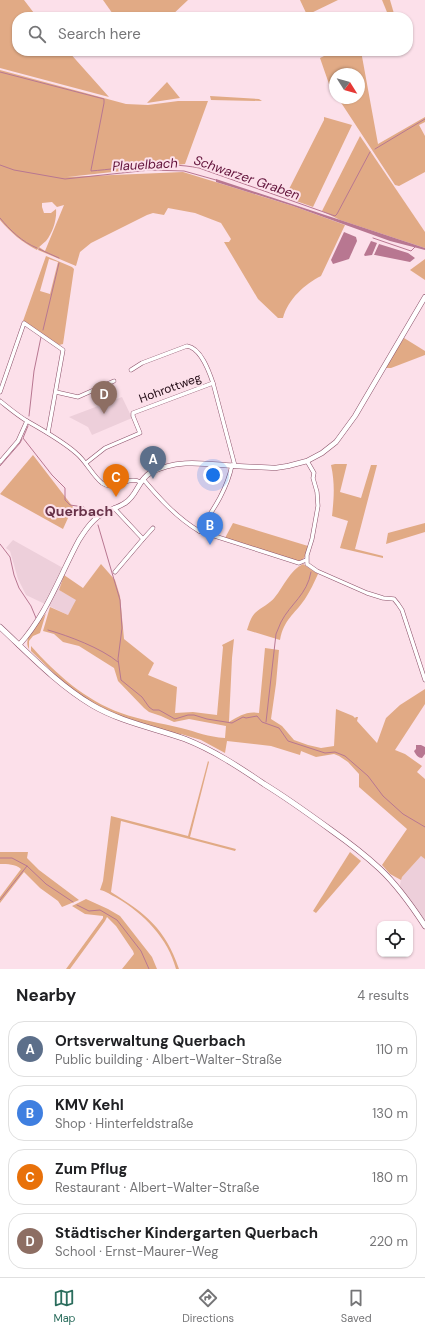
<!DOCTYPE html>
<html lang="en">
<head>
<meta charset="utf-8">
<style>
  body { margin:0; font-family:"DM Sans",sans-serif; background:#f2f2f2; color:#202124 }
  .controls { position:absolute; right:12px; bottom:12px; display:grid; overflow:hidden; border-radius:8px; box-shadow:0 1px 3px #0004 }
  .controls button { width:36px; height:36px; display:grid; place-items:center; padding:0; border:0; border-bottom:1px solid #e0e0e0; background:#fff; color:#202124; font:20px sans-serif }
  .compass { position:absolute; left:329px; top:68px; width:36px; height:36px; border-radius:50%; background:#fff; box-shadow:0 1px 3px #0004; rotate:127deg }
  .you { position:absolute; left:213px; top:475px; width:14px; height:14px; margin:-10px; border:3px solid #fff; border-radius:50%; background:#1a73e8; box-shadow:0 0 0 6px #1a73e833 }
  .badge { display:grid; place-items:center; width:26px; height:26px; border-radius:50%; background:#2b6d5d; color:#fff; font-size:13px; font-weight:700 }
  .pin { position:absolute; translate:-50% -33px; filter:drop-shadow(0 1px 2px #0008) }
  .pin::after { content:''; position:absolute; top:21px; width:14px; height:12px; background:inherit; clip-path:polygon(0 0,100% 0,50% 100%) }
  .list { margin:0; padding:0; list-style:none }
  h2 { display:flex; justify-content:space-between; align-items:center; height:52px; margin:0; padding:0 16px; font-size:17px }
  h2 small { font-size:13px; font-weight:400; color:#757577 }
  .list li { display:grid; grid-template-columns:26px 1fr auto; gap:12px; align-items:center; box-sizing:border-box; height:56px; margin:0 8px 8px; padding:0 8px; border:1px solid #e0e0e0; border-radius:16px }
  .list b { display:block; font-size:15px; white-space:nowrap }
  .list p { margin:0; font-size:13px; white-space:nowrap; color:#757577 }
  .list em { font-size:13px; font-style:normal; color:#757577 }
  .icon { flex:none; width:22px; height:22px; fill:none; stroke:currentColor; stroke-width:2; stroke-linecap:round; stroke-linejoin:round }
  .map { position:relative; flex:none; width:425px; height:969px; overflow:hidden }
  .search { position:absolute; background:#fff; box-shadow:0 1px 3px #0004; left:12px; right:12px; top:12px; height:44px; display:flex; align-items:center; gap:10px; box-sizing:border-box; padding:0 14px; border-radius:16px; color:#757577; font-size:15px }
  .sheet { height:308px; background:#fff }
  nav { display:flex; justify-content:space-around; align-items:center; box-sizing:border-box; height:56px; border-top:1px solid #e0e0e0; background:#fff; font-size:11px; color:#757577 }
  nav a { display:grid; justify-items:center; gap:2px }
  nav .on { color:#2b6d5d }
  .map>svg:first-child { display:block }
</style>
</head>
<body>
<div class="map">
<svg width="425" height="969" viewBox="0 0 425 969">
  <rect width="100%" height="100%" fill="#fce0ea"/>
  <g fill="#edcfda">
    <polygon points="122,397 132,418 92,435 88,427 69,417"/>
    <polygon points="13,540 63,568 64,575 59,590 77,600 68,615 26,595 18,579 10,551 6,548"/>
    <polygon points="421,856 425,858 425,924 400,886 401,878"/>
  </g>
  <g fill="#e1aa85" fill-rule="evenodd">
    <polygon points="0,0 24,0 37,17 17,17 17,51 68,51 109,97 0,68"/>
    <polygon points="103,0 188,0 170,17 115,17"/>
    <polygon points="300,0 338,0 307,15"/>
    <polygon points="382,0 390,0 395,17 389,17"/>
    <polygon points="334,51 361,51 378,144 425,117 425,122 419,125 425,136 425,172 399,186 395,185 338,98 359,98 359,74 335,74 335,93 329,84 320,58"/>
    <path d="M0 70 126 104 148 105 178 101H208L185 164 67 177 183 172 293 206 345 225 321 276C305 284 288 299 283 318H278L258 299 224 242H229L231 239 221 223 195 213 168 208 164 215 153 213 147 215 91 243 80 252 76 266 38 250 39 247 45 251 64 205 57 207 52 202 42 203V207L44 213H51L56 209C57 219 53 232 46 241 43 244 39 246 37 250 22 242 11 233 0 220Z"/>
    <polygon points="167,82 180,98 147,103"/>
    <polygon points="210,96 259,99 262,101 211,100"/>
    <polygon points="324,117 352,125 313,207 285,197 324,120"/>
    <polygon points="360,136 425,232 425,248 340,220 322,211"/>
    <path d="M46 256 72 267 74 269 63 344 59 345 23 321ZM49 259 58 262 50 294 40 291Z"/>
    <polygon points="425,259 425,280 410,270"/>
    <polygon points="404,338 425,351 425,355 391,368 385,368"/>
    <polygon points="33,455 73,507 63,529 0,494"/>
    <path d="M335 464H347L340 492 361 498 371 465H377L355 549 383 556V558L340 548 348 521 332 516C334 498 335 483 331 465Z"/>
    <path d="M233 523 308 546C306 553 306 560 298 561L225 538Z"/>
    <polygon points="425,523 425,532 386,544 388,533"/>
    <path d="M101 564 115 580 120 596 124 639 154 663 148 675 177 687 175 713 193 712 217 715 223 647 222 645 234 639 232 658 229 722C240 716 246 711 259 713L265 648 279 650 276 684 271 719 282 726 294 740 308 745 321 748 334 746 336 709 353 716 355 718 356 717H358L357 721 377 743 386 718 400 705 425 689V704L395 750 405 754 422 766 417 772 425 779V859L421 856 402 877 401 880 390 874 382 865 407 829 359 787V774L348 762 339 756 334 754 316 757 301 751 300 755 271 746 227 741 225 753 201 740 181 734 180 736C143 725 104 714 74 690 58 679 45 664 31 651V646C56 674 85 700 121 713 140 720 161 723 181 728 197 732 208 737 225 738L226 726 189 719 174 722 161 716 149 712 144 708 118 681 114 668 79 646 63 642 54 634 43 631 50 607 68 615 76 600 59 590 64 575 83 588Z"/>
    <path d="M303 564 318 574C314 583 310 591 305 599 294 615 284 619 280 640L247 630C249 624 251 617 255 613 261 607 270 604 275 597 284 586 290 570 303 564Z"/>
    <path d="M46 613 40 633 33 636 29 641V649C22 637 39 623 46 613Z"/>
    <path d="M208 761 209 762 190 837 236 849 235 851 121 821 111 892C146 914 165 928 179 969H176C168 938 144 914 117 898 111 895 106 891 100 890L103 881 111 816 188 836Z"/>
    <path d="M0 852H28L27 858 39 870 79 900 62 907 58 901 40 888 24 872 0 903V897L21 869C15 864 8 864 0 864Z"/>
    <polygon points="350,852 361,861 316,913 313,911"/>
    <polygon points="86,899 108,909 120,916 152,957 157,969 122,969 134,954 133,951 116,926 107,917 105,921 70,969 66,969 103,918 103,916 85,914 72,906"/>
  </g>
  <g fill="#b87791">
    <polygon points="216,179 425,248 425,250 390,241 293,206 216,182"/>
    <polygon points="344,232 356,237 357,241 349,259 333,264 331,260"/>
    <polygon points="371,241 377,243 372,255 365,256 364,255"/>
    <polygon points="379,244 408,253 415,258 410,262 375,255 374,255"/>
    <path d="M416 745H421L425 747V754L422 758C418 758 416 755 414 751L416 749Z"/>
  </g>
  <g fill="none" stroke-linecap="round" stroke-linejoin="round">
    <g stroke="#b87791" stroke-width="1">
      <path d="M0 72 104 99V103L91 170V171C126 168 165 161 199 168L335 216 337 214 370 152"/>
      <polyline points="375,149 425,119"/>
      <polyline points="0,165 14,170 65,179 150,170 184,171 216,180"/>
      <path d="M0 218C10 230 22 242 37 248"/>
      <polyline points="373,238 411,251 415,247"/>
      <polyline points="39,249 59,258"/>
      <polyline points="43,330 59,263"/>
      <polyline points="29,416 34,371 41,337"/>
      <polyline points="28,426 23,438 52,475 65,488 65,500 70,505 84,507 94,517"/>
      <polyline points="0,466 20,443 22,439"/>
      <polyline points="98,525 120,600 122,628 118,659 121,680 142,697 149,707 153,710 159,710 175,719 188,715 194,715 207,719 232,723 243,717 246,718 257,716 262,722 279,728 288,741 325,753 335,752 345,756 368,776 383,796 403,814 425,827"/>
      <polyline points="0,544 10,557 14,575 19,588 31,606 36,618"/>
      <path d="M48 630C69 636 101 648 118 662"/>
      <path d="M266 722 276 634C278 630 279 626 281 622 291 603 307 595 311 572"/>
      <polyline points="0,858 12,858 27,866 46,884 73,902"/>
      <polyline points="0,900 27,866"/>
      <polyline points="77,905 89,911 100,910 117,920 141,951 149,969"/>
    </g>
    <defs>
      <g id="minor">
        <path d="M131 370 142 363 187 346C201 348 209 371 213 383"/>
        <polyline points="0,392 24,323 63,350 48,433"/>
        <polyline points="56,392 78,397 114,381"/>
        <path d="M0 401C9 408 17 415 27 421 44 431 61 440 76 453 86 461 92 475 102 483 114 492 128 475 140 482"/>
        <polyline points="307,461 314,473 313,478 317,492 318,506 312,539 307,555 307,564 317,571 367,593 383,598 394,599 398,604 402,610 425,680"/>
        <polyline points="0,462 18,441 27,421"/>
        <polyline points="86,463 105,448 140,433 133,416 133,413 213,383 235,466"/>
        <path d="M143 479C159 498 177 518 199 531L299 563 306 560"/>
        <polyline points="114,508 143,539 115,572"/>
        <path d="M199 531C213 510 227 490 232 465"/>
        <polyline points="143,539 153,528"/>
      </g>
      <path id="tertiary" d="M19 645C47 614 60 575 79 540 86 529 94 517 106 512 112 509 119 507 125 503 137 496 138 480 150 473 178 458 206 464 236 466 249 467 262 467 275 468L288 466 307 461 322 453 336 442 355 416 425 297"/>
      <path id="secondary" d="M0 627C29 654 57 684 92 705 121 722 154 728 185 739 213 750 239 767 264 784 287 798 309 814 331 830 348 842 365 855 380 869 398 886 412 906 425 926"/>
    </defs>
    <use href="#minor" stroke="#8b5169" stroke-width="4.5"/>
    <use href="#tertiary" stroke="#8b5169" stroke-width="5.5"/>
    <use href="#secondary" stroke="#8b5169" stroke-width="6"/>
    <use href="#minor" stroke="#fff" stroke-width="3.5"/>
    <use href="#tertiary" stroke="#fff" stroke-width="4.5"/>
    <use href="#secondary" stroke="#fff" stroke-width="5"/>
  </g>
  <g text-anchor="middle" stroke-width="4" stroke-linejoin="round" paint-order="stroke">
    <g font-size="12" fill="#210a14" stroke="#fce0ea">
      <text transform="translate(170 388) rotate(-20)" y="4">Hohrottweg</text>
    </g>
    <g font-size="13" font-style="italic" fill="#62133b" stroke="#fce0ea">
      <text transform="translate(145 164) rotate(-3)" y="5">Plauelbach</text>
      <text transform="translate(247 177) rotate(19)" y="5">Schwarzer Graben</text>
    </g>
    <g font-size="14" font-weight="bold" fill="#683249" stroke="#fce0ea">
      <text x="79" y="516">Querbach</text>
    </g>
  </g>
</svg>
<div class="controls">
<button><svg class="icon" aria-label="locate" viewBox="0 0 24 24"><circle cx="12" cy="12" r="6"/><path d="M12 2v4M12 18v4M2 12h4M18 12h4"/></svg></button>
</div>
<svg class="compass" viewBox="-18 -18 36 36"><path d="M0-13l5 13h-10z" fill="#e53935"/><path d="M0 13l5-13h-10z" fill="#757577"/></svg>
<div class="you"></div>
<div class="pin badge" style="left:153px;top:479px;background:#5c6f8a">A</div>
<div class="pin badge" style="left:210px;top:545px;background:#3f7fe0">B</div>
<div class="pin badge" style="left:116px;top:497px;background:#e8710a">C</div>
<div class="pin badge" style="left:104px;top:414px;background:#8d6e63">D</div>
<div class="search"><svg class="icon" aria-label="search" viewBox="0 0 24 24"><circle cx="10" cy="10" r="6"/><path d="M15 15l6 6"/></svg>Search here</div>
</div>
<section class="sheet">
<h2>Nearby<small>4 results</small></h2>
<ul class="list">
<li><span class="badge" style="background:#5c6f8a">A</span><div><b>Ortsverwaltung Querbach</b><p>Public building · Albert-Walter-Straße</p></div><em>110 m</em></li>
<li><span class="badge" style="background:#3f7fe0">B</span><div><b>KMV Kehl</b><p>Shop · Hinterfeldstraße</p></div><em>130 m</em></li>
<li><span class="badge" style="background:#e8710a">C</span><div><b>Zum Pflug</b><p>Restaurant · Albert-Walter-Straße</p></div><em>180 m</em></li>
<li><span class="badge" style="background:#8d6e63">D</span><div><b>Städtischer Kindergarten Querbach</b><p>School · Ernst-Maurer-Weg</p></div><em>220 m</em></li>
</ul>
</section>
<nav>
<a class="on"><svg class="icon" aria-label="map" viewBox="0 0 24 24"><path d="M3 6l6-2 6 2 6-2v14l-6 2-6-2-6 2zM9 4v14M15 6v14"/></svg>Map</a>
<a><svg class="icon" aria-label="directions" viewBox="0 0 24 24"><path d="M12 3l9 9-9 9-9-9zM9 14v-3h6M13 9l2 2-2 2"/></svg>Directions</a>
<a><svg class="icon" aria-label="saved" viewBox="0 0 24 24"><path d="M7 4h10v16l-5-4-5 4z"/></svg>Saved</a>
</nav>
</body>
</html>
